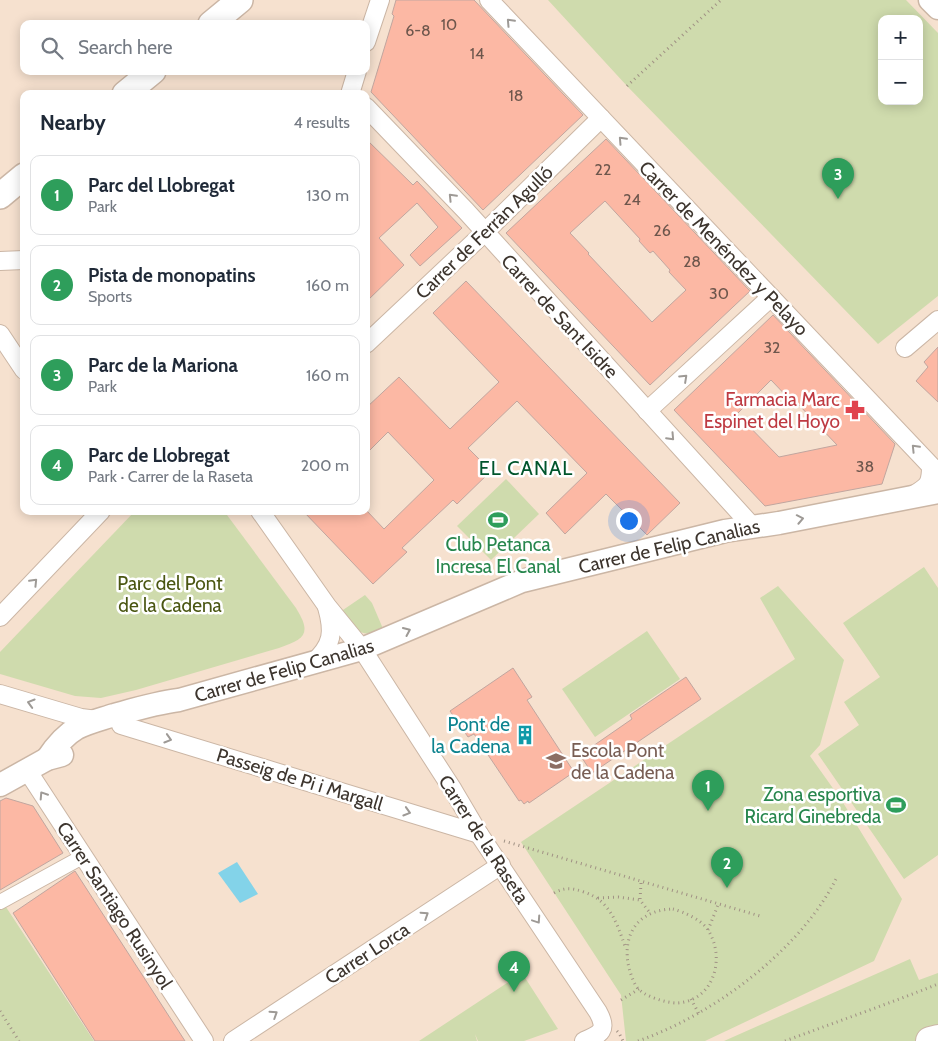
<!DOCTYPE html>
<html lang="en">
<head>
<meta charset="utf-8">
<style>
  body { margin:0; font-family:Cabin,sans-serif; background:#f2f2f3; color:#1f2937 }
  .controls { position:absolute; right:15px; top:15px; display:grid; overflow:hidden; border-radius:10px; box-shadow:0 2px 12px #0003 }
  .controls button { width:45px; height:45px; display:grid; place-items:center; padding:0; border:0; border-bottom:1px solid #e0e1e3; background:#fff; color:#1f2937; font:25px sans-serif }
  .you { position:absolute; left:628px; top:520px; width:18px; height:18px; margin:-12px; border:4px solid #fff; border-radius:50%; background:#1a73e8; box-shadow:0 0 0 8px #1a73e833 }
  .badge { display:grid; place-items:center; width:32px; height:32px; border-radius:50%; background:#ea580c; color:#fff; font-size:16px; font-weight:700 }
  .pin { position:absolute; translate:-50% -41px; filter:drop-shadow(0 1px 2px #0008) }
  .pin::after { content:''; position:absolute; top:26px; width:18px; height:15px; background:inherit; clip-path:polygon(0 0,100% 0,50% 100%) }
  .list { margin:0; padding:0; list-style:none }
  h2 { display:flex; justify-content:space-between; align-items:center; height:65px; margin:0; padding:0 20px; font-size:21px }
  h2 small { font-size:16px; font-weight:400; color:#747a83 }
  .list li { display:grid; grid-template-columns:32px 1fr auto; gap:15px; align-items:center; box-sizing:border-box; height:80px; margin:0 10px 10px; padding:0 10px; border:1px solid #e0e1e3; border-radius:10px }
  .list b { display:block; font-size:19px; white-space:nowrap }
  .list p { margin:0; font-size:16px; white-space:nowrap; color:#747a83 }
  .list em { font-size:16px; font-style:normal; color:#747a83 }
  .icon { flex:none; width:28px; height:28px; fill:none; stroke:currentColor; stroke-width:2; stroke-linecap:round; stroke-linejoin:round }
  .map { position:relative; flex:none; width:938px; height:1041px; overflow:hidden }
  .search { position:absolute; background:#fff; box-shadow:0 2px 12px #0003; left:20px; top:20px; width:350px; height:55px; display:flex; align-items:center; gap:12px; box-sizing:border-box; padding:0 18px; border-radius:10px; color:#747a83; font-size:19px }
  .panel { position:absolute; background:#fff; box-shadow:0 2px 12px #0003; left:20px; top:90px; width:350px; height:425px; border-radius:10px }
  .map>svg:first-child { display:block }
</style>
</head>
<body>
<div class="map">
<svg width="938" height="1041" viewBox="0 0 938 1041">
  <rect width="100%" height="100%" fill="#f6e1cf"/>
  <g fill="#cfdbad" fill-rule="evenodd">
    <path d="M548 0H906L938 33V296L878 344 627 86ZM882 19H919V101H882Z"/>
    <polygon points="506,479 539,514 491,560 457,526"/>
    <path d="M135 511H224L296 608C312 634 305 639 279 648L136 690 101 698 75 696 0 674V652Z"/>
    <polygon points="924,567 938,588 938,855 904,879 818,754 859,725 844,702 880,677 843,623"/>
    <polygon points="778,586 844,660 820,745 810,756 842,801 902,899 874,961 705,1041 626,1041 621,995 521,842 795,659 760,598"/>
    <path d="M365 595 372 603 384 631C359 638 354 630 340 612Z"/>
    <polygon points="647,631 680,679 595,737 562,689"/>
    <polygon points="0,896 2,901 94,1041 0,1041"/>
    <polygon points="910,959 919,980 938,973 938,1041 724,1041"/>
    <polygon points="522,973 558,1029 524,1041 478,1041 475,1034 477,1041 419,1041"/>
  </g>
  <polygon fill="#83d3e9" points="237,862 258,894 240,903 218,873"/>
  <g fill="#fcb8a4" stroke="#c1a69f" fill-rule="evenodd">
    <polygon points="396,0 474,0 583,115 483,210 371,92 394,16 392,14"/>
    <polygon points="366,139 413,185 417,181 462,228 420,266 410,255 438,227 417,203 379,238 404,265 366,302"/>
    <path d="M606 139 750 291 650 385 506 233ZM605 201 640 239 639 241 650 253 653 251 670 270 669 272 686 290 652 322 588 254 589 253 570 233Z"/>
    <polygon points="466,281 680,503 647,535 606,494 565,534 546,513 587,473 517,401 468,448 491,471 457,504 453,500 402,548 407,552 373,584 303,511 367,511 384,529 434,480 388,432 366,454 366,408 399,377 450,429 499,382 433,313"/>
    <path d="M773 315 895 444 882 484 765 506 674 410ZM771 380 796 406 798 404 837 445 779 457 737 414Z"/>
    <polygon points="938,347 938,402 916,381 928,367 924,362"/>
    <polygon points="513,668 532,697 527,700 574,772 529,803 528,801 524,804 521,800 519,801 474,734 468,737 450,711"/>
    <polygon points="686,677 701,699 592,773 580,755 632,719 630,715"/>
    <polygon points="6,798 33,806 63,853 0,890 0,801"/>
    <polygon points="75,871 185,1041 95,1041 13,913"/>
  </g>
  <g fill="none" stroke-linecap="round" stroke-linejoin="round">
    <defs>
      <polyline id="pedestrian" points="0,902 84,856"/>
      <g id="minor">
        <path d="M489 0 931 466C931 485 928 486 912 496"/>
        <polyline points="366,42 380,0"/>
        <polyline points="350,94 357,71"/>
        <polyline points="366,107 466,211 752,526"/>
        <polyline points="0,261 24,260"/>
        <polyline points="0,334 24,370"/>
        <polyline points="366,344 485,232 601,118"/>
        <polyline points="905,348 938,320"/>
        <polyline points="647,411 771,297"/>
        <path d="M260 511 327 606 362 649 453 790 479 834 598 1012C608 1030 601 1034 584 1041"/>
        <polyline points="0,617 101,511"/>
        <path d="M313 663C333 645 334 632 327 607"/>
        <polyline points="0,694 81,718 97,720"/>
        <polyline points="121,725 479,834"/>
        <polyline points="27,770 204,1041"/>
        <polyline points="233,1041 501,865"/>
      </g>
      <g id="tertiary">
        <polyline points="930,0 938,8"/>
        <path d="M47 759C55 747 65 735 77 728 89 722 102 719 114 715 136 709 156 703 179 700L362 649 522 581 725 531 779 523 938 492"/>
        <polyline points="0,785 47,759 62,755"/>
      </g>
      <g id="secondary">
        <polyline points="211,24 240,0"/>
        <polyline points="125,94 153,71"/>
        <polyline points="0,196 24,176"/>
      </g>
      <polyline id="motorway" points="930,1041 938,1039"/>
    </defs>
    <use href="#pedestrian" stroke="#cbb6a5" stroke-width="16"/>
    <use href="#minor" stroke="#cbb6a5" stroke-width="20"/>
    <use href="#tertiary" stroke="#cbb6a5" stroke-width="25"/>
    <use href="#secondary" stroke="#cbb6a5" stroke-width="28"/>
    <use href="#motorway" stroke="#cbb6a5" stroke-width="30"/>
    <g stroke="#a09184" stroke-width="3" stroke-dasharray="1 4" stroke-linecap="butt">
      <polyline points="627,86 721,0"/>
      <polyline points="504,841 760,916"/>
      <polyline points="641,883 640,900 650,913"/>
      <path d="M554 893C565 887 572 888 584 892 611 901 617 924 626 949"/>
      <polyline points="598,898 618,897 640,900"/>
      <path d="M673 909C684 912 702 920 708 930 726 958 714 1001 677 1003 666 1003 642 996 636 986 617 950 628 910 673 909Z"/>
      <polyline points="708,930 718,905"/>
      <polyline points="691,999 699,1014"/>
      <polyline points="621,1000 639,989"/>
      <polyline points="0,1011 19,1041"/>
      <polyline points="617,1031 619,1033 623,1041"/>
      <path d="M638 1041C713 1015 801 950 837 877"/>
      <path d="M785 1041C836 1022 888 1004 938 984"/>
    </g>
    <use href="#pedestrian" stroke="#fff" stroke-width="14"/>
    <use href="#minor" stroke="#fff" stroke-width="18"/>
    <use href="#tertiary" stroke="#fff" stroke-width="22"/>
    <use href="#secondary" stroke="#fff" stroke-width="25"/>
    <use href="#motorway" stroke="#fff" stroke-width="28"/>
  </g>
  <defs><path id="oneway-chevron" d="M-2-3.5L2.5 0L-2 3.5" fill="none" stroke-width="1.6" stroke-linecap="round" stroke-linejoin="round" transform="scale(1.25)"/></defs>
  <g stroke="#9e9a96">
    <use href="#oneway-chevron" transform="translate(510 22) rotate(-133)"/>
    <use href="#oneway-chevron" transform="translate(622 140) rotate(-133)"/>
    <use href="#oneway-chevron" transform="translate(452 197) rotate(-134)"/>
    <use href="#oneway-chevron" transform="translate(684 378) rotate(-43)"/>
    <use href="#oneway-chevron" transform="translate(671 437) rotate(47)"/>
    <use href="#oneway-chevron" transform="translate(915 448) rotate(-134)"/>
    <use href="#oneway-chevron" transform="translate(800 519) rotate(-11)"/>
    <use href="#oneway-chevron" transform="translate(34 582) rotate(-46)"/>
    <use href="#oneway-chevron" transform="translate(407 631) rotate(-24)"/>
    <use href="#oneway-chevron" transform="translate(31 703) rotate(-164)"/>
    <use href="#oneway-chevron" transform="translate(168 739) rotate(17)"/>
    <use href="#oneway-chevron" transform="translate(43 795) rotate(-123)"/>
    <use href="#oneway-chevron" transform="translate(407 812) rotate(17)"/>
    <use href="#oneway-chevron" transform="translate(425 915) rotate(-33)"/>
    <use href="#oneway-chevron" transform="translate(537 920) rotate(56)"/>
    <use href="#oneway-chevron" transform="translate(274 1014) rotate(-33)"/>
  </g>
  <defs>
    <symbol id="pharmacy-bare" viewBox="-9 -9 18 18"><path d="M-2-6h4v4h4v4h-4v4h-4v-4h-4v-4h4Z" fill="#e0444e" stroke="#fff" stroke-width="2.5" paint-order="stroke"/></symbol>
    <symbol id="stadium-bare" viewBox="-9 -9 18 18"><path d="M0-5a6.5 5 0 1 0 0 10a6.5 5 0 1 0 0-10ZM-3.5-1.8h7v3.6h-7Z" fill="#2e9e5b" stroke="#fff" stroke-width="2.5" paint-order="stroke"/></symbol>
    <symbol id="building-bare" viewBox="-9 -9 18 18"><path d="M-4-6H4V6H1V3H-1V6H-4ZM-2.5-4.3h1.7v1.8h-1.7ZM.8-4.3h1.7v1.8H.8ZM-2.5-1h1.7V.8h-1.7ZM.8-1h1.7V.8H.8Z" fill="#0f9aa8" stroke="#fff" stroke-width="2.5" paint-order="stroke"/></symbol>
    <symbol id="school-bare" viewBox="-9 -9 18 18"><path d="M0-5L7-2L0 1L-7-2ZM-4 1L0 2.5L4 1V4Q0 6-4 4Z" fill="#8d6e63" stroke="#fff" stroke-width="2.5" paint-order="stroke"/></symbol>
  </defs>
  <g fill-rule="evenodd">
    <use href="#pharmacy-bare" x="841" y="396" width="28" height="28"/>
    <use href="#stadium-bare" x="484" y="506" width="28" height="28"/>
    <use href="#building-bare" x="511" y="721" width="28" height="28"/>
    <use href="#school-bare" x="542" y="747" width="28" height="28"/>
    <use href="#stadium-bare" x="882" y="791" width="28" height="28"/>
  </g>
  <g text-anchor="middle" stroke-width="5" stroke-linejoin="round" paint-order="stroke">
    <g font-size="16" fill="#6d564c">
      <text x="449" y="30">10</text>
      <text x="418" y="36">6-8</text>
      <text x="477" y="59">14</text>
      <text x="516" y="101">18</text>
      <text x="603" y="175">22</text>
      <text x="632" y="205">24</text>
      <text x="662" y="236">26</text>
      <text x="692" y="267">28</text>
      <text x="719" y="299">30</text>
      <text x="772" y="353">32</text>
      <text x="865" y="472">38</text>
    </g>
    <g font-size="19" fill="#3d352e" stroke="#fff">
      <text transform="translate(484 232) rotate(-44)" y="7">Carrer de Ferràn Agulló</text>
      <text transform="translate(724 248) rotate(46)" y="7">Carrer de Menéndez y Pelayo</text>
      <text transform="translate(560 316) rotate(47)" y="7">Carrer de Sant Isidre</text>
      <text transform="translate(669 546) rotate(-13)" y="7">Carrer de Felip Canalias</text>
      <text transform="translate(284 670) rotate(-16)" y="7">Carrer de Felip Canalias</text>
      <text transform="translate(300 779) rotate(17)" y="7">Passeig de Pi i Margall</text>
      <text transform="translate(484 839) rotate(57)" y="7">Carrer de la Raseta</text>
      <text transform="translate(115 905) rotate(57)" y="7">Carrer Santiago Rusinyol</text>
      <text transform="translate(367 953) rotate(-33)" y="7">Carrer Lorca</text>
    </g>
    <g font-size="19" fill="#be3a42" stroke="#fff" text-anchor="end">
      <text x="840" y="406">Farmacia Marc<tspan x="840" dy="22">Espinet del Hoyo</tspan></text>
    </g>
    <g font-size="19" fill="#27864d" stroke="#fff">
      <text x="498" y="551">Club Petanca<tspan x="498" dy="22">Incresa El Canal</tspan></text>
      <text x="881" y="801" text-anchor="end">Zona esportiva<tspan x="881" dy="22">Ricard Ginebreda</tspan></text>
    </g>
    <g font-size="19" fill="#4a5612" stroke="#fff">
      <text x="170" y="590">Parc del Pont<tspan x="170" dy="22">de la Cadena</tspan></text>
    </g>
    <g font-size="19" fill="#0d838f" stroke="#fff" text-anchor="end">
      <text x="510" y="731">Pont de<tspan x="510" dy="22">la Cadena</tspan></text>
    </g>
    <g font-size="19" fill="#785e54" stroke="#fff" text-anchor="start">
      <text x="571" y="757">Escola Pont<tspan x="571" dy="22">de la Cadena</tspan></text>
    </g>
    <g font-size="20" letter-spacing="1" fill="#00552c" stroke="#fff">
      <text x="526" y="475">EL CANAL</text>
    </g>
  </g>
</svg>
<div class="controls">
<button>+</button>
<button>−</button>
</div>
<div class="you"></div>
<div class="pin badge" style="left:708px;top:811px;background:#2e9e5b">1</div>
<div class="pin badge" style="left:727px;top:888px;background:#2e9e5b">2</div>
<div class="pin badge" style="left:838px;top:199px;background:#2e9e5b">3</div>
<div class="pin badge" style="left:514px;top:992px;background:#2e9e5b">4</div>
<div class="search"><svg class="icon" aria-label="search" viewBox="0 0 24 24"><circle cx="10" cy="10" r="6"/><path d="M15 15l6 6"/></svg>Search here</div>
<section class="panel">
<h2>Nearby<small>4 results</small></h2>
<ul class="list">
<li><span class="badge" style="background:#2e9e5b">1</span><div><b>Parc del Llobregat</b><p>Park</p></div><em>130 m</em></li>
<li><span class="badge" style="background:#2e9e5b">2</span><div><b>Pista de monopatins</b><p>Sports</p></div><em>160 m</em></li>
<li><span class="badge" style="background:#2e9e5b">3</span><div><b>Parc de la Mariona</b><p>Park</p></div><em>160 m</em></li>
<li><span class="badge" style="background:#2e9e5b">4</span><div><b>Parc de Llobregat</b><p>Park · Carrer de la Raseta</p></div><em>200 m</em></li>
</ul>
</section>
</div>
</body>
</html>
